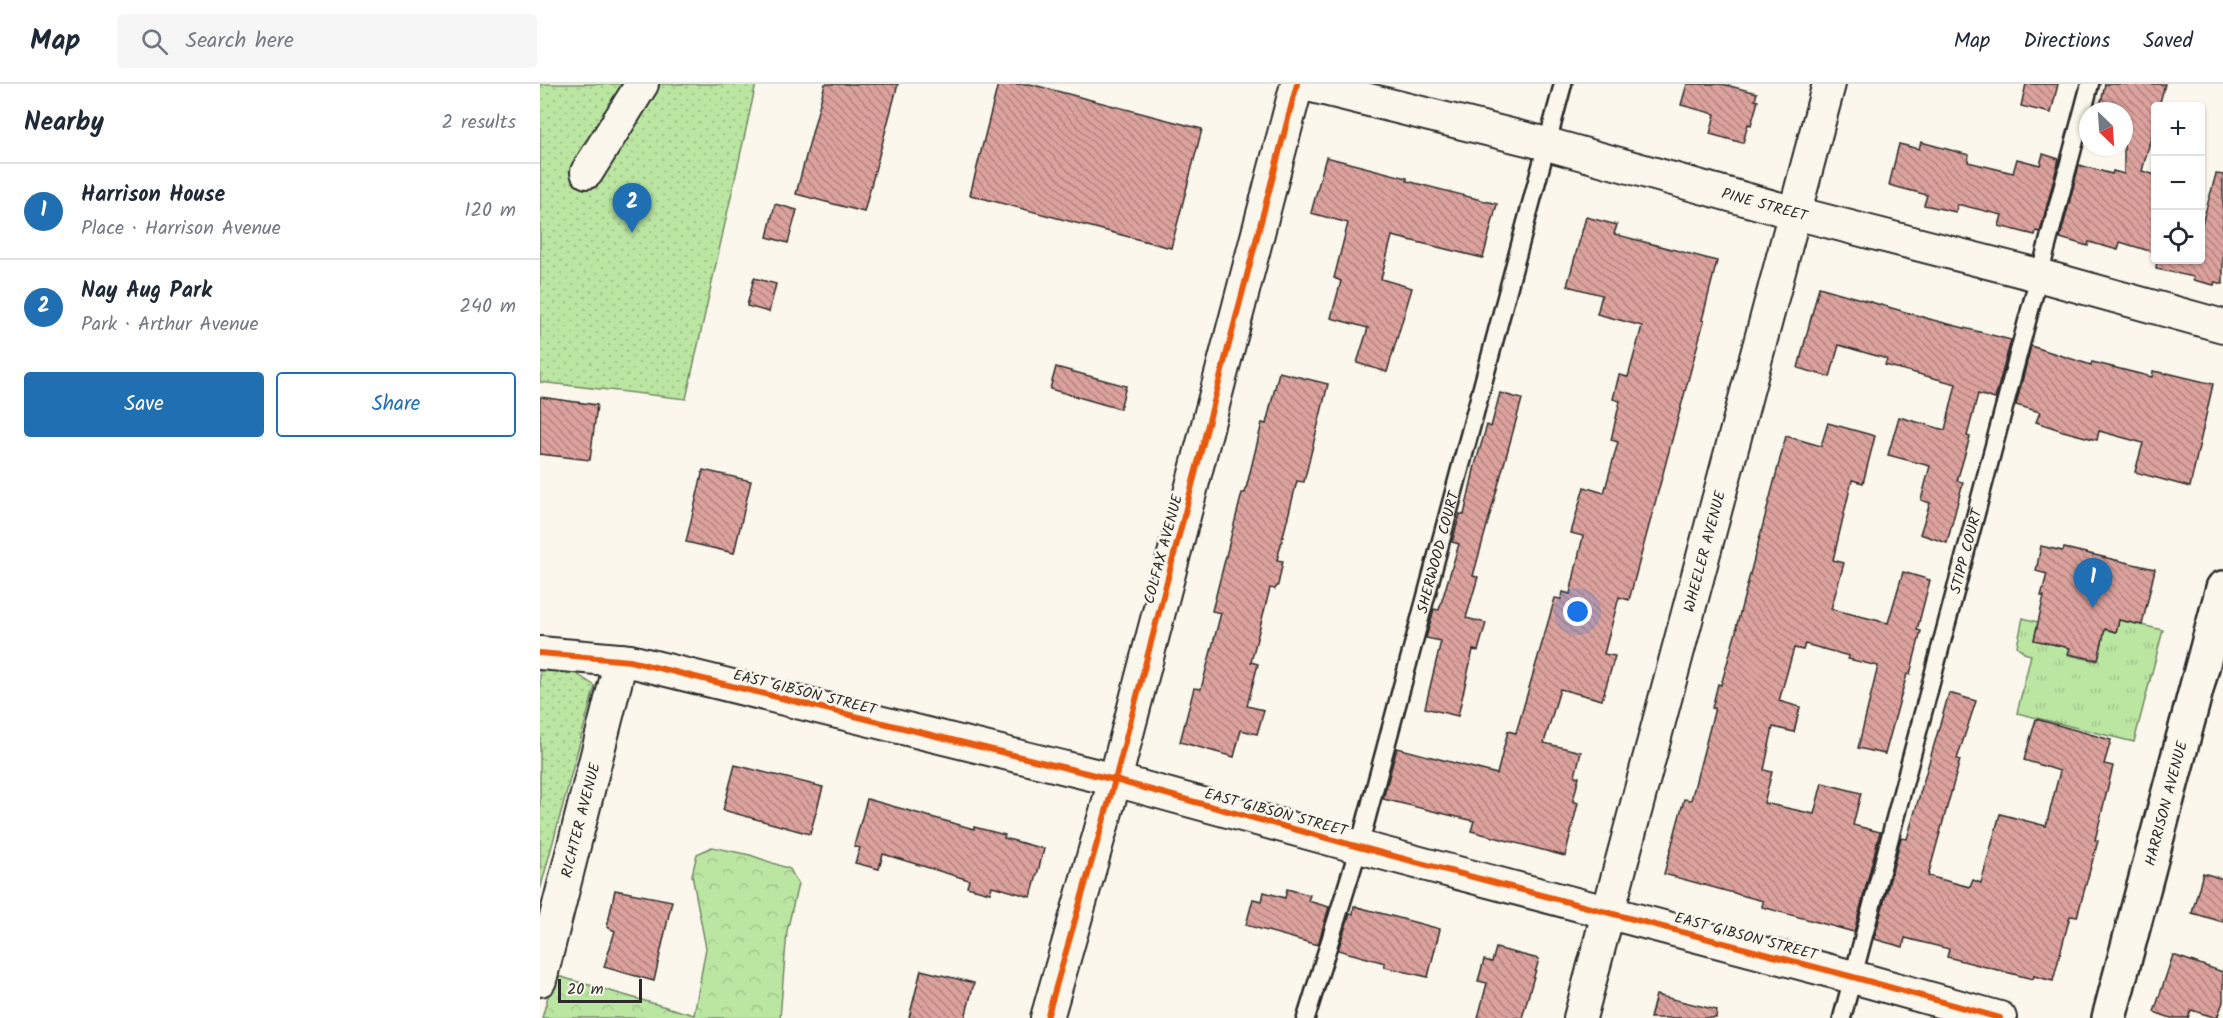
<!DOCTYPE html>
<html lang="en">
<head>
<meta charset="utf-8">
<style>
  body { margin:0; font-family:Kalam,sans-serif; background:#f6f6f7; color:#1f2937 }
  .controls { position:absolute; right:18px; top:18px; display:grid; overflow:hidden; border-radius:6px; box-shadow:0 2px 4px #0004 }
  .controls button { width:54px; height:54px; display:grid; place-items:center; padding:0; border:0; border-bottom:2px solid #e0e1e3; background:#fff; color:#1f2937; font:30px sans-serif }
  .compass { position:absolute; left:1539px; top:18px; width:54px; height:54px; border-radius:50%; background:#fff; box-shadow:0 2px 4px #0004; rotate:155deg }
  .scale { position:absolute; left:18px; bottom:15px; width:84px; box-sizing:border-box; padding-left:6px; border:3px solid #2b2b2b; border-top:0; font-size:16px; line-height:21px; white-space:nowrap; color:#2b2b2b; -webkit-text-stroke:4px #fbf7ec; paint-order:stroke }
  .you { position:absolute; left:1038px; top:528px; width:21px; height:21px; margin:-15px; border:4px solid #fff; border-radius:50%; background:#1a73e8; box-shadow:0 0 0 9px #1a73e833 }
  .badge { display:grid; place-items:center; width:39px; height:39px; border-radius:50%; background:#1f6fb2; color:#fff; font-size:20px; font-weight:700 }
  .pin { position:absolute; translate:-50% -50px; filter:drop-shadow(0 2px 3px #0008) }
  .pin::after { content:''; position:absolute; top:32px; width:21px; height:18px; background:inherit; clip-path:polygon(0 0,100% 0,50% 100%) }
  .list { margin:0; padding:0; list-style:none }
  h2 { display:flex; justify-content:space-between; align-items:center; height:78px; margin:0; padding:0 24px; font-size:26px }
  h2 small { font-size:20px; font-weight:400; color:#747a83 }
  .list li { display:grid; grid-template-columns:39px 1fr auto; gap:18px; align-items:center; box-sizing:border-box; height:96px; padding:0 24px; border-top:2px solid #e0e1e3 }
  .list b { display:block; font-size:22px; white-space:nowrap }
  .list p { margin:0; font-size:20px; white-space:nowrap; color:#747a83 }
  .list em { font-size:20px; font-style:normal; color:#747a83 }
  .actions { display:flex; gap:12px; padding:18px 24px }
  .actions a { flex:1; padding:14px 0; border:2px solid #1f6fb2; border-radius:6px; text-align:center; font-size:21px; color:#1f6fb2 }
  .actions .main { background:#1f6fb2; color:#fff }
  .icon { flex:none; width:33px; height:33px; fill:none; stroke:currentColor; stroke-width:2; stroke-linecap:round; stroke-linejoin:round }
  .map { position:relative; flex:none; width:1683px; height:934px; overflow:hidden }
  header { display:flex; align-items:center; gap:36px; box-sizing:border-box; height:84px; padding:0 30px; background:#fff; border-bottom:2px solid #e0e1e3 }
  header strong { font-size:28px }
  nav { display:flex; gap:33px; margin-inline-start:auto; font-size:21px }
  .search { width:420px; height:54px; background:#f6f6f7; display:flex; align-items:center; gap:15px; box-sizing:border-box; padding:0 21px; border-radius:6px; color:#747a83; font-size:22px }
  main { display:flex }
  aside { flex:1; background:#fff }
  .map>svg:first-child { display:block }
</style>
</head>
<body>
<header>
<strong>Map</strong>
<div class="search"><svg class="icon" aria-label="search" viewBox="0 0 24 24"><circle cx="10" cy="10" r="6"/><path d="M15 15l6 6"/></svg>Search here</div>
<nav><a>Map</a><a>Directions</a><a>Saved</a></nav>
</header>
<main>
<aside>
<h2>Nearby<small>2 results</small></h2>
<ul class="list">
<li><span class="badge">1</span><div><b>Harrison House</b><p>Place · Harrison Avenue</p></div><em>120 m</em></li>
<li><span class="badge">2</span><div><b>Nay Aug Park</b><p>Park · Arthur Avenue</p></div><em>240 m</em></li>
</ul>
<div class="actions"><a class="main">Save</a><a>Share</a></div>
</aside>
<div class="map">
<svg width="1683" height="934" viewBox="0 0 1683 934">
  <defs>
    <pattern id="grass-tufts" width="24" height="20" patternUnits="userSpaceOnUse" patternTransform="scale(1.5)"><rect width="24" height="20" fill="#bbe6a2"/><path d="M3 7l-1-3M5 7V3M7 7l1-3M15 17l-1-3M17 17v-4M19 17l1-3" fill="none" stroke="#a1c58c"/></pattern>
    <pattern id="forest-crowns" width="20" height="18" patternUnits="userSpaceOnUse" patternTransform="scale(1.5)"><rect width="20" height="18" fill="#bbe6a2"/><path d="M2 6a3 3 0 1 1 6 0M12 15a3 3 0 1 1 6 0" fill="none" stroke="#a1c58c"/></pattern>
    <pattern id="park-dots" width="8" height="8" patternUnits="userSpaceOnUse" patternTransform="scale(1.5)"><rect width="8" height="8" fill="#bbe6a2"/><path d="M2 2h.1M6 6h.1" fill="none" stroke="#a1c58c" stroke-width="1.8" stroke-linecap="round"/></pattern>
    <pattern id="building-back-hatch" width="6" height="6" patternUnits="userSpaceOnUse" patternTransform="scale(1.5)"><rect width="6" height="6" fill="#dca29d"/><path d="M-1 5l2 2M0 0l6 6M5-1l2 2" fill="none" stroke="#b38480"/></pattern>
  </defs>
  <rect width="100%" height="100%" fill="#fbf7ec"/>
  <filter id="ink" filterUnits="userSpaceOnUse"><feTurbulence type="fractalNoise" baseFrequency=".0167" numOctaves="2"/><feDisplacementMap in="SourceGraphic" scale="12" xChannelSelector="R" yChannelSelector="G"/><feConvolveMatrix kernelMatrix="1 2 1 2 8 2 1 2 1" color-interpolation-filters="sRGB"/></filter>
  <g filter="url(#ink)">
    <polygon fill="url(#grass-tufts)" stroke="#738866" stroke-width="1.5" points="1483,534 1498,538 1494,556 1530,564 1528,571 1557,577 1563,556 1563,545 1576,548 1579,536 1623,546 1594,658 1477,629 1491,571 1484,569 1477,562"/>
    <polygon fill="url(#forest-crowns)" stroke="#738866" stroke-width="1.5" points="172,763 210,771 250,785 258,800 247,847 240,934 2,934 14,891 154,931 166,864 152,791 157,770"/>
    <g fill="url(#park-dots)" stroke="#738866" stroke-width="1.5">
      <polygon points="0,0 216,0 146,315 0,298"/>
      <polygon points="0,565 55,602 0,806"/>
    </g>
    <g fill="url(#building-back-hatch)" stroke="#2b2b2b" stroke-width="1.5">
      <polygon points="285,0 358,0 324,128 256,110"/>
      <polygon points="458,0 490,0 662,45 631,164 430,111"/>
      <polygon points="1147,0 1182,0 1217,9 1215,16 1218,17 1211,41 1208,40 1203,59 1170,50 1175,30 1141,21"/>
      <polygon points="1486,0 1518,0 1511,29 1481,22"/>
      <polygon points="1565,0 1625,0 1619,22 1616,22 1616,36 1602,87 1616,91 1616,169 1580,158 1578,166 1549,158 1548,162 1520,154 1539,81 1572,90 1573,87 1584,90 1584,27 1559,27"/>
      <polygon points="1381,58 1429,71 1428,78 1473,89 1477,75 1500,81 1503,70 1519,75 1500,148 1496,147 1495,151 1459,142 1462,131 1421,121 1417,121 1416,128 1384,121 1387,111 1349,101 1359,60 1379,65"/>
      <polygon points="786,73 867,94 867,97 957,120 943,174 852,152 841,195 872,204 847,288 817,279 828,244 791,234 801,197 794,194 808,139 771,129"/>
      <polygon points="1676,90 1683,91 1683,200 1675,198 1674,201 1653,196 1654,193 1616,185 1617,176 1660,176 1660,147"/>
      <polygon points="235,120 257,126 248,159 227,153"/>
      <polygon points="1046,133 1077,141 1074,150 1177,177 1162,236 1164,237 1089,516 1079,513 1064,570 1075,572 1062,616 1020,605 1004,659 1041,668 1035,692 1039,693 1033,717 1038,719 1025,772 931,747 934,737 843,715 857,664 957,690 968,647 976,649 1015,514 1021,515 1023,508 1030,510 1043,452 1031,449 1044,403 1064,409 1078,358 1071,356 1080,317 1073,315 1079,291 1088,293 1102,242 1057,230 1062,211 1027,202"/>
      <polygon points="214,194 236,200 229,228 207,222"/>
      <polygon points="1279,203 1393,236 1471,256 1455,315 1438,310 1427,352 1430,353 1417,397 1423,398 1407,459 1380,450 1390,419 1381,416 1390,382 1348,371 1359,333 1405,346 1416,300 1345,281 1347,275 1299,261 1290,293 1258,284"/>
      <polygon points="1491,262 1551,281 1552,278 1612,293 1613,287 1627,290 1627,289 1673,300 1650,403 1595,388 1603,359 1559,347 1557,356 1523,347 1496,338 1500,328 1476,321"/>
      <polygon points="516,283 586,302 580,325 510,305"/>
      <polygon points="739,288 788,300 764,398 757,397 737,476 743,477 738,501 735,505 730,504 711,578 718,580 707,622 724,626 717,650 701,646 694,673 640,658 654,604 661,605 681,529 672,527 702,409 705,409 722,339 726,340"/>
      <polygon points="960,309 982,315 933,492 938,493 926,534 946,539 938,567 933,566 918,632 885,624 901,557 886,554 894,525 899,526 919,460 912,458 920,430 924,431 935,381 947,341 951,343"/>
      <polygon points="0,313 57,321 50,376 0,370"/>
      <polygon points="1288,339 1335,352 1323,399 1312,396 1293,476 1304,479 1291,525 1348,539 1363,488 1390,496 1377,546 1381,547 1370,590 1367,590 1345,670 1318,664 1338,582 1308,575 1309,572 1265,560 1263,566 1254,564 1239,617 1260,623 1254,648 1233,643 1224,686 1232,688 1224,719 1274,730 1282,699 1321,709 1313,741 1340,748 1314,848 1222,823 1223,817 1124,790 1144,715 1151,716 1175,624 1172,624 1178,600 1181,601 1197,544 1196,544 1246,352 1281,362"/>
      <polygon points="163,386 211,397 194,469 146,458"/>
      <polygon points="1501,462 1523,467 1524,464 1615,485 1602,541 1579,536 1576,548 1565,545 1558,576 1528,570 1530,564 1494,556 1504,512 1501,512 1507,490 1496,487"/>
      <polygon points="1409,609 1436,617 1417,675 1420,676 1388,792 1430,803 1433,796 1441,799 1460,730 1506,742 1520,687 1484,676 1496,635 1571,656 1564,680 1573,682 1555,756 1558,757 1537,833 1530,832 1513,897 1494,892 1493,895 1407,873 1409,865 1365,854 1363,863 1334,855 1361,754 1367,755"/>
      <polygon points="195,681 283,703 270,750 183,726"/>
      <polygon points="327,715 434,745 434,743 465,751 464,754 504,765 491,813 452,802 450,809 427,803 429,796 343,770 339,785 315,779 320,764 314,762"/>
      <polygon points="1663,789 1683,795 1683,838 1652,829"/>
      <polygon points="747,805 770,811 768,817 789,823 778,861 706,841 713,815 722,817 724,808 745,814"/>
      <polygon points="75,806 132,817 114,897 64,883 75,847 67,843"/>
      <polygon points="814,822 900,845 888,893 844,883 845,879 798,866 810,829 813,830"/>
      <polygon points="956,864 999,875 982,934 938,934 947,899 938,897 944,876 952,878"/>
      <polygon points="1633,871 1683,888 1683,918 1677,934 1651,926 1648,934 1631,934 1614,928"/>
      <polygon points="381,886 434,899 425,934 369,934"/>
      <polygon points="1116,911 1177,926 1176,934 1110,934"/>
    </g>
    <g fill="none" stroke-linecap="round" stroke-linejoin="round">
      <defs>
        <g id="service">
          <path id="s1" d="M766 934 819 763 1023 0"/>
          <path id="s2" d="M1302 934 1550 0"/>
        </g>
        <g id="minor">
          <path id="s3" d="M764 0 1007 60 1255 129 1498 191 1683 242"/>
          <polyline points="47,88 102,0"/>
          <polyline points="0,569 90,577 575,696 819,763 1313,893 1460,934"/>
          <path id="s4" d="M0 896 81 576"/>
          <polyline points="507,934 575,696 757,0"/>
          <path id="s5" d="M1040 934 1289 0"/>
        </g>
        <g id="primary">
          <path id="s6" d="M1569 934 1683 504"/>
        </g>
      </defs>
      <use href="#service" stroke="#2b2b2b" stroke-width="21"/>
      <use href="#minor" stroke="#2b2b2b" stroke-width="36"/>
      <use href="#primary" stroke="#2b2b2b" stroke-width="38"/>
      <use href="#service" stroke="#fbf7ec" stroke-width="16"/>
      <use href="#minor" stroke="#fbf7ec" stroke-width="32"/>
      <use href="#primary" stroke="#fbf7ec" stroke-width="33"/>
      <defs>
        <g id="cycleway">
          <polyline points="0,569 90,577 575,696 819,763 1313,893 1460,934"/>
          <polyline points="507,934 575,696 757,0"/>
        </g>
      </defs>
      <use href="#cycleway" stroke="#fbf7ec" stroke-width="10"/>
      <use href="#cycleway" stroke="#e8590c" stroke-width="6"/>
    </g>
  </g>
  <g text-anchor="middle" stroke-width="5" stroke-linejoin="round" paint-order="stroke">
    <g font-size="15" fill="#2b2b2b" stroke="#fbf7ec">
      <text dy="5" stroke="none"><textPath href="#s3" startOffset="476">PINE STREET</textPath></text>
      <text transform="translate(623 465) rotate(-75)" y="5">COLFAX AVENUE</text>
      <text dy="5" stroke="none"><textPath href="#s5" startOffset="483">WHEELER AVENUE</textPath></text>
      <text dy="5" stroke="none"><textPath href="#s2" startOffset="483">STIPP COURT</textPath></text>
      <text dy="5" stroke="none"><textPath href="#s1" startOffset="484">SHERWOOD COURT</textPath></text>
      <text transform="translate(265 608) rotate(14)" y="5">EAST GIBSON STREET</text>
      <text dy="5" stroke="none"><textPath href="#s6" startOffset="222">HARRISON AVENUE</textPath></text>
      <text transform="translate(736 728) rotate(15)" y="5">EAST GIBSON STREET</text>
      <text dy="5" stroke="none"><textPath href="#s4" startOffset="165">RICHTER AVENUE</textPath></text>
      <text transform="translate(1206 852) rotate(15)" y="5">EAST GIBSON STREET</text>
    </g>
  </g>
</svg>
<div class="controls">
<button>+</button>
<button>−</button>
<button><svg class="icon" aria-label="locate" viewBox="0 0 24 24"><circle cx="12" cy="12" r="6"/><path d="M12 2v4M12 18v4M2 12h4M18 12h4"/></svg></button>
</div>
<svg class="compass" viewBox="-18 -18 36 36"><path d="M0-13l5 13h-10z" fill="#e53935"/><path d="M0 13l5-13h-10z" fill="#747a83"/></svg>
<div class="scale">20 m</div>
<div class="you"></div>
<div class="pin badge" style="left:1553px;top:524px">1</div>
<div class="pin badge" style="left:92px;top:149px">2</div>
</div>
</main>
</body>
</html>
